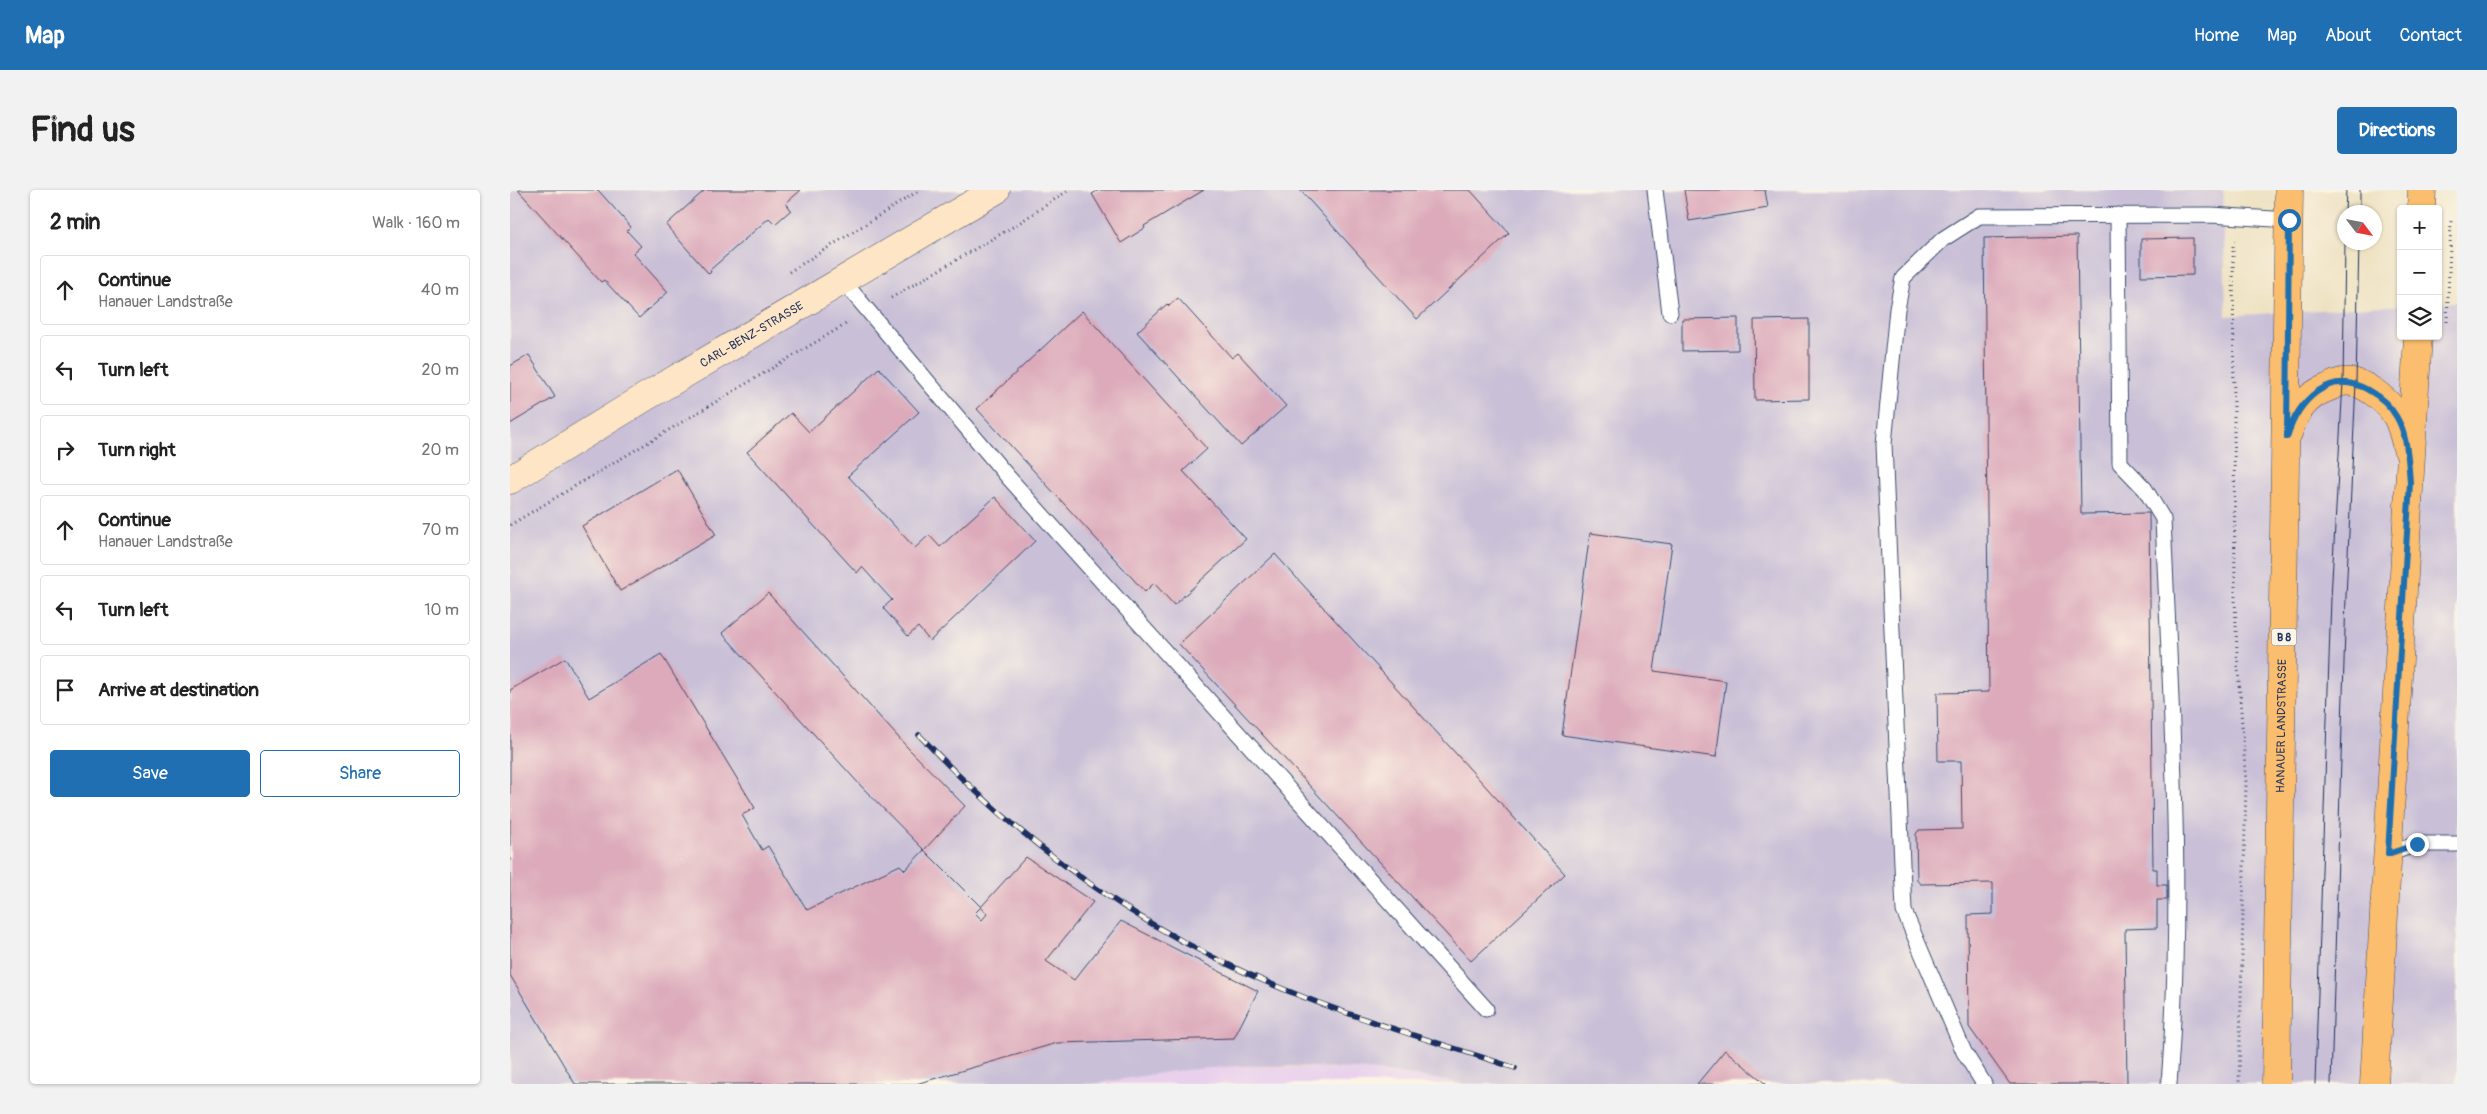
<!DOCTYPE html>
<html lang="en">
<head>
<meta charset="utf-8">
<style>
  body { margin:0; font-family:Pangolin,sans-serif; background:#f2f2f2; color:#222 }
  .controls { position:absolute; right:15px; top:15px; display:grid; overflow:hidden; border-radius:5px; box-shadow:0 1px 4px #0004 }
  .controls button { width:45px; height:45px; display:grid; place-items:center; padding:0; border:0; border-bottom:1px solid #e0e0e0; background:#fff; color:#222; font:25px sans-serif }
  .compass { position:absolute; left:1827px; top:15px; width:45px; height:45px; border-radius:50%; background:#fff; box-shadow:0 1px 4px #0004; rotate:122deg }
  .stop { position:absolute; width:15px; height:15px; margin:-11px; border:4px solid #1f6fb2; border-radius:50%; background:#fff }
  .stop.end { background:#1f6fb2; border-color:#fff; box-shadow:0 1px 5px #0008 }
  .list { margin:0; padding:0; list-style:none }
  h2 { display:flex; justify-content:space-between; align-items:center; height:65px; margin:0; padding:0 20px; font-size:21px }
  h2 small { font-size:16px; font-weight:400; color:#767676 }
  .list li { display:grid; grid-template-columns:32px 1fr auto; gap:15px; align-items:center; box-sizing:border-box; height:70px; margin:0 10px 10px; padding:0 10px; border:1px solid #e0e0e0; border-radius:5px }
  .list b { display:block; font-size:19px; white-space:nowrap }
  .list p { margin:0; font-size:16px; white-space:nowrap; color:#767676 }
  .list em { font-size:16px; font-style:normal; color:#767676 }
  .actions { display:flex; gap:10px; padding:15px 20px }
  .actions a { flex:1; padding:11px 0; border:1px solid #1f6fb2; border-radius:5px; text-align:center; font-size:18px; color:#1f6fb2 }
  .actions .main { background:#1f6fb2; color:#fff }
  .icon { flex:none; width:28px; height:28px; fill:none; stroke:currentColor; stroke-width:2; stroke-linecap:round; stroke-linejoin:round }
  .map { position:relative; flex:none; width:1947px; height:894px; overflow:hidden; border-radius:5px }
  header { display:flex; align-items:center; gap:30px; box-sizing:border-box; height:70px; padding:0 25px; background:#1f6fb2; color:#fff }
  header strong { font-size:24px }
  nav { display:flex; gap:28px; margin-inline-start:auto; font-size:18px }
  .intro { display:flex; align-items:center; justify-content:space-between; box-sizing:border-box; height:120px; padding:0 30px }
  h1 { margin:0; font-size:35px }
  .button { padding:12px 22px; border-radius:5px; background:#1f6fb2; color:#fff; font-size:18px; font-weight:700 }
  main { display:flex; gap:30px; padding:0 30px }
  aside { flex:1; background:#fff; border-radius:5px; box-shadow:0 1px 4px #0004 }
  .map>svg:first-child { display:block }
</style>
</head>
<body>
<header>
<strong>Map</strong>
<nav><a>Home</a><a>Map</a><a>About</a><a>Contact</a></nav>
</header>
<div class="intro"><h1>Find us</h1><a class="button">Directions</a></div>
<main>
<aside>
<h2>2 min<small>Walk · 160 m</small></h2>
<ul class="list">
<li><svg class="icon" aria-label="ahead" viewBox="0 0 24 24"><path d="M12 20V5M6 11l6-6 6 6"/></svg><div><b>Continue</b><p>Hanauer Landstraße</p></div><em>40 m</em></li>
<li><svg class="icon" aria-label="left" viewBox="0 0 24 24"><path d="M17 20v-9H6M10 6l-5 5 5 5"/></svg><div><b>Turn left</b></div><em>20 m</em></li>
<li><svg class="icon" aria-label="right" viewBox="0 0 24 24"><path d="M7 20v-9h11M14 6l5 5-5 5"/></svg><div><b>Turn right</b></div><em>20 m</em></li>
<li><svg class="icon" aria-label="ahead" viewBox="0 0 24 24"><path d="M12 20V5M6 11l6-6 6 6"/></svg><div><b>Continue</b><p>Hanauer Landstraße</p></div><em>70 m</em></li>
<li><svg class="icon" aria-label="left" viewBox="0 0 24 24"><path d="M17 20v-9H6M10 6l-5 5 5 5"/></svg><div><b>Turn left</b></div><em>10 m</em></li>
<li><svg class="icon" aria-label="arrive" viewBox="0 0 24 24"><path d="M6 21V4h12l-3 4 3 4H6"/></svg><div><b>Arrive at destination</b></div></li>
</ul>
<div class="actions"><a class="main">Save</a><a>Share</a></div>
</aside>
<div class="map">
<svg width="1947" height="894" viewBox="0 0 1947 894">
  <rect width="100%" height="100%" fill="#fcf5e5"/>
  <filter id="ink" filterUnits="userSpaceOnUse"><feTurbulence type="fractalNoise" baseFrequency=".02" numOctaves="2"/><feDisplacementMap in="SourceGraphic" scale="10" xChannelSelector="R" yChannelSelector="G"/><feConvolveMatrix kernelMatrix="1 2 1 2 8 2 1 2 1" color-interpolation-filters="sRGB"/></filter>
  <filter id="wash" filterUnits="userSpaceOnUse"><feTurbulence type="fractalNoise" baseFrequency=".0096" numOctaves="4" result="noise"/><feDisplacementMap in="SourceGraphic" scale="20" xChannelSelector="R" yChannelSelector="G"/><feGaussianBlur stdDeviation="1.12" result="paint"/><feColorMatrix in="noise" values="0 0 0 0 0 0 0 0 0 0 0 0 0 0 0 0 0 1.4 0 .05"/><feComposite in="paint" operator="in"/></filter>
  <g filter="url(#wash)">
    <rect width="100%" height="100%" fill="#eee2c2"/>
    <polygon fill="#e9d1ed" points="727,876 845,879 898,884 951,894 583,894 664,881"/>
    <polygon fill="#c9bfd7" points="0,0 1713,0 1716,126 1891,115 1891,146 1928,146 1928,113 1947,112 1947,894 951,894 898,884 845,879 779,876 727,876 664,881 583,894 0,894"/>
    <g id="blocks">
      <g fill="#dcaabb">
        <polygon points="8,0 88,0 121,37 117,41 131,56 123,63 158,102 129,128 94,90 91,92"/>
        <polygon points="195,0 291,0 276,13 281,20 265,34 259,28 200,80 201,82 199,84 156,35"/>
        <polygon points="589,0 694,0 634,36 635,38 611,53 582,4"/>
        <polygon points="790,0 960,0 999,43 907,129"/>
        <polygon points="1174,0 1255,0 1258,18 1179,31"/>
        <polygon points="1567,46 1571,324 1639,323 1643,679 1647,679 1647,695 1657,695 1657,710 1647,710 1647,738 1615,739 1617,894 1500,894 1459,837 1458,725 1483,724 1483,693 1410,694 1407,690 1406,644 1409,640 1452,639 1451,571 1428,571 1427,503 1479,502 1474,48"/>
        <polygon points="1683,48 1683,85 1631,86 1631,49"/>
        <polygon points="668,108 722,168 728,163 776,216 731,256 627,142 657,114 659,116"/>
        <polygon points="572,121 697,259 673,281 736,349 664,415 644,393 635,402 467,219"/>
        <polygon points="1228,128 1228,160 1172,161 1172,129"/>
        <polygon points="1299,129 1299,209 1245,210 1244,130"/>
        <polygon points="19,165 45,207 0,234 0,176"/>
        <polygon points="369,178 409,222 338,286 405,358 419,345 430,357 485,307 525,351 420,451 408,437 398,446 373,418 382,410 352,377 347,383 237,262 281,223 299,242"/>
        <polygon points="167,279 206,345 110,401 72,336"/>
        <polygon points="1080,343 1162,354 1144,481 1216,491 1206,567 1052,545"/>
        <polygon points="765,364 1055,684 961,771 669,454"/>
        <polygon points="258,403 397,557 455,616 414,660 351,596 212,443"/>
        <polygon points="151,464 245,618 232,625 252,660 258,656 297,720 390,675 395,680 414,660 471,717 465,723 472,730 477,724 471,717 516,667 583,712 536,771 564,790 611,731 748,801 724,848 547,853 406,894 65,894 0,785 0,500 55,468 79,508"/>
        <polygon points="1215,860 1256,894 1187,894"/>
      </g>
    </g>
  </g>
  <g filter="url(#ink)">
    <use href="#blocks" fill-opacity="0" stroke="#3b4a6d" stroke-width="1"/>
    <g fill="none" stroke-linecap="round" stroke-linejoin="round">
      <defs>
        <g id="service">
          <polyline points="1145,0 1160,123"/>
          <path d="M1608 25 1610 273 1635 299 1653 329C1661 517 1674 706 1659 894"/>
          <polyline points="333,91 498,287 976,819"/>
          <polyline points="1878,664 1907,654 1947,654"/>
          <polyline points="1474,894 1454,862 1394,721 1374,254 1387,119 1393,88 1433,49 1469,26 1701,25 1779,30"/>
        </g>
        <g id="secondary">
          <path id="s1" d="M0 290 137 206 486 0"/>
        </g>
        <g id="primary">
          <polyline points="1911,19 1912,0"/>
          <path d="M1778 243C1785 221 1796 206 1817 198 1822 196 1827 193 1832 192 1851 188 1877 210 1886 225 1892 235 1894 247 1897 258"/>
          <path id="s2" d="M1766 894 1779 0"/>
          <polyline points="1864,894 1908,146"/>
        </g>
      </defs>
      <use href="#service" stroke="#3b4a6d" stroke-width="17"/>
      <use href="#secondary" stroke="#3b4a6d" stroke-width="29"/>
      <use href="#primary" stroke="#3b4a6d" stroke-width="29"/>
      <g stroke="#3b4a6d" stroke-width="3" stroke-dasharray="1 4" stroke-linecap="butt">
        <polyline points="1723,51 1725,408 1727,463 1736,592 1729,894"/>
        <polyline points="279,82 410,0"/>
        <polyline points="381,108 506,35 559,0"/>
        <polyline points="1937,132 1941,31"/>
        <polyline points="0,335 336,134"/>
      </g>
      <use href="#service" stroke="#fff" stroke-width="15"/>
      <use href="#secondary" stroke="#fde5c5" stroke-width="28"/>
      <use href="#primary" stroke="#fbbd6e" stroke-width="28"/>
      <g stroke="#1b2f5e" stroke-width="1">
        <polyline points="1835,22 1836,0"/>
        <polyline points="1850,22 1850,0"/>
        <polyline points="1805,894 1821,408 1833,192 1835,52"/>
        <polyline points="1821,894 1836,407 1846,193 1849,52"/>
      </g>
      <defs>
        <path id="rail" d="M409 545C426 562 442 580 460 596 541 672 633 736 734 782 821 822 915 848 1005 878"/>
      </defs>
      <use href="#rail" stroke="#1b2f5e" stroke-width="5.5"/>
      <use href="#rail" stroke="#fcf5e5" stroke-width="4" stroke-dasharray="11" stroke-linecap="butt"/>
    </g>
  </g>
  <g fill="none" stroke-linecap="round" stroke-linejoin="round" filter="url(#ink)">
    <path stroke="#1f6fb2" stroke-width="6" d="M1779 30 1777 247C1788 211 1819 178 1858 200 1869 206 1879 214 1886 226 1898 246 1898 270 1900 292L1878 664 1907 654"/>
  </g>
  <g text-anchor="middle" stroke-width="4" stroke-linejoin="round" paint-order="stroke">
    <rect fill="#fcf5e5" stroke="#5e6a86" stroke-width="1" x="1761.5" y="438.5" width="25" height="17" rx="4"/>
    <g font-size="11" font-weight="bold" fill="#1b2f5e">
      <text x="1774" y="451">B 8</text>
    </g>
    <g font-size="12" fill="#1b2f5e" stroke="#fcf5e5">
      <text dy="4" stroke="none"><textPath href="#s1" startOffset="282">CARL-BENZ-STRASSE</textPath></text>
      <text dy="4" stroke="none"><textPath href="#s2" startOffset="358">HANAUER LANDSTRASSE</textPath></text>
    </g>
  </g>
</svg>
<div class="controls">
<button>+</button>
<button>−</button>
<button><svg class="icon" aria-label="layers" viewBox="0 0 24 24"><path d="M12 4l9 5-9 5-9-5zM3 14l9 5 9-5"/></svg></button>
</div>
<svg class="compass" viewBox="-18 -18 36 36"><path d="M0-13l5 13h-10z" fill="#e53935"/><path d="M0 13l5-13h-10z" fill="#767676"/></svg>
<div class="stop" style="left:1779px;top:30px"></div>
<div class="stop end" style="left:1907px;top:654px"></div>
</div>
</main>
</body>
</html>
